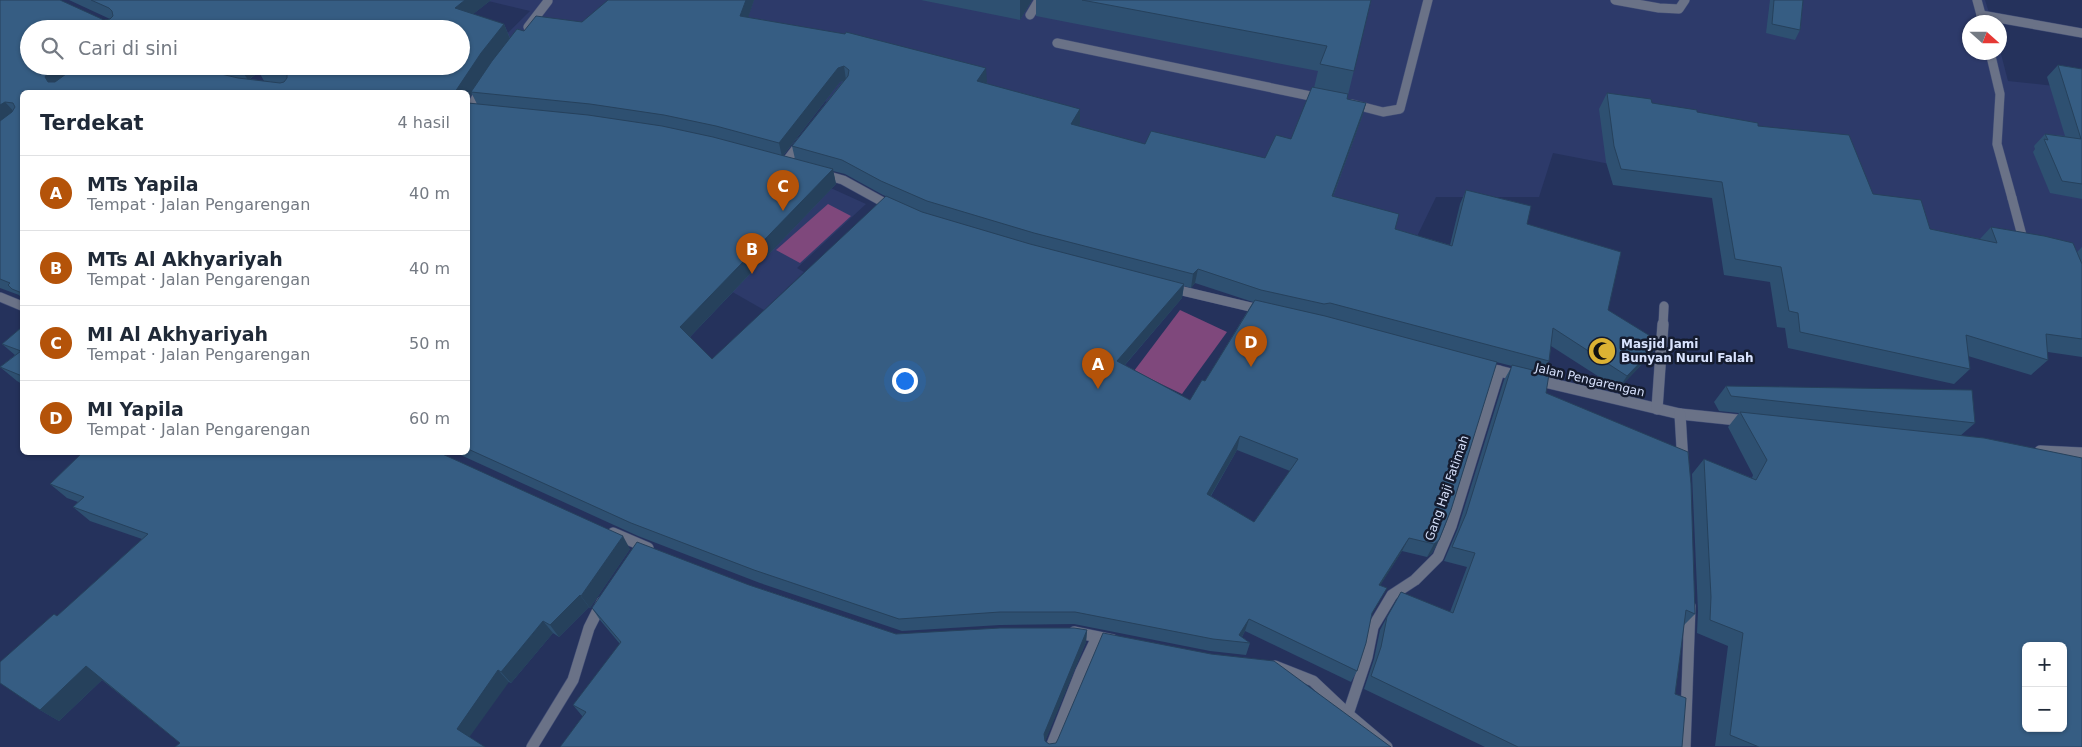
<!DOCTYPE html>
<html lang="id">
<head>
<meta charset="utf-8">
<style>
  body { margin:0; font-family:"DejaVu Sans",sans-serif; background:#f2f2f3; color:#1f2937 }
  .controls { position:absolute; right:15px; bottom:15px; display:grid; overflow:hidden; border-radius:8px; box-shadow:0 1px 4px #0004 }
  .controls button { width:45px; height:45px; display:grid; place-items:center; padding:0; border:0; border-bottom:1px solid #e0e1e3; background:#fff; color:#1f2937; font:25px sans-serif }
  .compass { position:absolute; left:1962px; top:15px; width:45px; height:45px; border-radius:50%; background:#fff; box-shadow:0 1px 4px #0004; rotate:111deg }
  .you { position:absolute; left:904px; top:380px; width:18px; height:18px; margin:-12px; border:4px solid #fff; border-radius:50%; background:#1a73e8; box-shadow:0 0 0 8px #1a73e833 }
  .badge { display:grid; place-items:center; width:32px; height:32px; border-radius:50%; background:#b45309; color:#fff; font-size:16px; font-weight:700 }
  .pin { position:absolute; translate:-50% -41px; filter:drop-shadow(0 1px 2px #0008) }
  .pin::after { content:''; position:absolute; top:26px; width:18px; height:15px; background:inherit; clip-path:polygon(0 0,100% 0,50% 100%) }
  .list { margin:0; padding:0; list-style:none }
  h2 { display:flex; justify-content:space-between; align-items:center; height:65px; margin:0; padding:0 20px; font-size:21px }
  h2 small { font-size:16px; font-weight:400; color:#747a83 }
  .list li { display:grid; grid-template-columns:32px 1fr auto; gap:15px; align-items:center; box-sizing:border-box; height:75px; padding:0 20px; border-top:1px solid #e0e1e3 }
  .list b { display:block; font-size:19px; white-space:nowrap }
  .list p { margin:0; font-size:16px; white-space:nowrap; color:#747a83 }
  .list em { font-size:16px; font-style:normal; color:#747a83 }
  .icon { flex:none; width:28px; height:28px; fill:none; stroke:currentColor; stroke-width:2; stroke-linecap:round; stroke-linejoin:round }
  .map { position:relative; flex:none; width:2082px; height:747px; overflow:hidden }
  .search { position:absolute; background:#fff; box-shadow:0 1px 4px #0004; left:20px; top:20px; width:450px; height:55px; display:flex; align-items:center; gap:12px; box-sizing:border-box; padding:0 18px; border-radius:28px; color:#747a83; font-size:19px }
  .panel { position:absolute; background:#fff; box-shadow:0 1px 4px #0004; left:20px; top:90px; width:450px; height:365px; border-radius:8px }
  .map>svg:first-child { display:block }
</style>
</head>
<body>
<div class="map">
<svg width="2082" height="747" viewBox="0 0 2082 747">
  <rect width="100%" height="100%" fill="#25325c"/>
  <g fill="#2d3a6a">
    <polygon points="484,0 1985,0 1992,22 1970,22 1970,52 2000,52 2000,50 2008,81 2082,89 2082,323 1842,209 1553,153 1539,197 1436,197 1383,307 934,132 816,99 468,110 468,92 448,92 530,11"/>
    <polygon points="788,171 833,189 866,204 797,268 804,272 764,310 722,286"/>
  </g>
  <g fill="#7f487c">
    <polygon points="828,204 851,216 800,263 776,250"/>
    <polygon points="1180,310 1227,332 1182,394 1134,371"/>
  </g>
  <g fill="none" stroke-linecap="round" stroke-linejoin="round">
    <defs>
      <g id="lane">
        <polyline points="1615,0 1659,8 1679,9 1685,0"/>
        <polyline points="1977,0 1983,22"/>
        <polyline points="1030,15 1039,0"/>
        <polyline points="1057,43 1320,98"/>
        <polyline points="1990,52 2000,94 1997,144 2012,198"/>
        <polyline points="1352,104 1383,112 1400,109 1428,0"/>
      </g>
      <g id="street-far1">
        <polyline points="1981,15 2082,33"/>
        <polyline points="528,27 548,1"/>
        <polyline points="468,111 482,88"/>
        <polyline points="785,163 801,142"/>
        <polyline points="822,174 843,180 892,207"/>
        <polyline points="2012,198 2024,243"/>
        <polyline points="1170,288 1263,310"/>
        <polyline points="0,297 22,306"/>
        <polyline points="1663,326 1664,306"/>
      </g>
      <g id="street">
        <polyline points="1483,367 1519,376"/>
        <polyline points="1536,380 1680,414 1747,421"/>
        <polyline points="1657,409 1663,324"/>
        <polyline points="1680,414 1683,464"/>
        <polyline points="2040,451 2082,453"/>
        <polyline points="613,533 648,548"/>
        <polyline points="1074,632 1113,640"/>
        <polyline points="1275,666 1313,681 1348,714"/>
        <polyline points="532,747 573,680 589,628 602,602"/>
        <polyline points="1051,747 1081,671 1097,637"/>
        <polyline points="1387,747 1348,714 1367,657 1373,627 1392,595 1415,580 1438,557 1451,526 1499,371"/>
        <polyline points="1685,747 1690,606"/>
      </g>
    </defs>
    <use href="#lane" stroke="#424e76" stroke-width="10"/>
    <use href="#street-far1" stroke="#424e76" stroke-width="10"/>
    <use href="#street" stroke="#424e76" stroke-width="12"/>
    <use href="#lane" stroke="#6a7287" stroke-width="9"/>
    <use href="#street-far1" stroke="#6a7287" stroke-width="9"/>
    <use href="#street" stroke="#6a7287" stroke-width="11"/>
  </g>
  <g fill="#2e5071" fill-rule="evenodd">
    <path d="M0 0 104 20 110 19 69 0H491L473 14 504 24 510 38 524 31 582 22 754 0 748 17 987 82 986 83 1080 124 1078 126 1145 144 1265 158 1291 139 1314 88 1318 71 1036 16V0H1371L1347 99 1366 103 1362 117 1333 197 1395 229 1450 245 1460 204 1466 190 1527 224 1651 355 1618 389 1551 346 1549 361 1543 372 1546 393 1695 614 1684 625 1675 694 1682 747H1485L1364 689 1374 659 1380 630 1387 617 1450 612 1467 567 1444 561 1458 528 1504 380 1512 366 1461 353 1439 540 1432 553 1427 557 1402 551 1380 585V600L1371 615 1357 671 1351 682 1245 631 1242 637 1250 643 1246 655 1210 651 1074 624 1000 625 902 631 760 583 638 536 454 452H468V103L477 104 472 94 468 100V92H22V299L19 295 0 288ZM29 29H461V66H29ZM259 72 264 81 250 79ZM843 81 792 146 795 159 783 156 840 82ZM833 171 845 174 883 195 897 201 712 359 690 337 836 184ZM1195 283 1253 302 1205 381 1190 400 1125 365 1182 298 1184 286 1191 288ZM1237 450 1290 471 1254 522 1211 496Z"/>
    <polygon points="921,0 1032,0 1020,20"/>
    <polygon points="1770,0 1803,0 1800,30 1795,40 1766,33"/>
    <polygon points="2058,65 2082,69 2082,199 2050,193 2033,152 2035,149 2034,146 2045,134 2065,136 2047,77"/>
    <polygon points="1607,93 1758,126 1873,194 1930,229 1980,239 1991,227 2077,252 2082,247 2082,357 2048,352 2048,360 2031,375 1968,356 1970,369 1954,384 1788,348 1785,328 1777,327 1770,282 1724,275 1712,198 1613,185 1606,162 1599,109"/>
    <polygon points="22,327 22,384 17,381 0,367 15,355 2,344"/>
    <polygon points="1726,386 1975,423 1960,436 2082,747 1715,746 1728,646 1697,633 1698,611 1692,474 1704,459 1752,478 1753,475 1728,427 1739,413 1719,411 1714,402"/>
    <polygon points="50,484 630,549 590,608 589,607 559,637 553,633 511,683 509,682 180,743 102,680 59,721 40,710 57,616 142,539 90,521 73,507 78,502 67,498"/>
    <polygon points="749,585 896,634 1087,630 1086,642 1045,741 1049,744 560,747 583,717 573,705 620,644 600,620 592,608"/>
  </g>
  <g fill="#26415c">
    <polygon points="465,0 491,0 462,23 455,8"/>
    <polygon points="746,0 754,0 744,30 740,16"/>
    <polygon points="1020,0 1032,0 1020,20"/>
    <polygon points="504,24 510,39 471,92 472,94 468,100 468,92 455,92 481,53"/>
    <polygon points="55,66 89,66 60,87 48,82 45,77 48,72"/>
    <polygon points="239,66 266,66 255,67 259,72 248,80"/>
    <polygon points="844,66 846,80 840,82 782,157 779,143 838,68"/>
    <polygon points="986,68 987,82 978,95 977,81"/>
    <polygon points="5,102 19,117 0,130 0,105"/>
    <polygon points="1366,103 1362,117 1328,210 1332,196"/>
    <polygon points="1080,109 1080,124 1071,139 1071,124"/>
    <polygon points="833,169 836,184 685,342 680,327"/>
    <polygon points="1198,269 1195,283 1191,288 1193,274"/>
    <polygon points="1184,284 1182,298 1116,375 1117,361"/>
    <polygon points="1660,342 1651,355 1618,389 1627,376"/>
    <polygon points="1240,436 1237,450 1204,507 1207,494"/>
    <polygon points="623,536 630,549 590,608 581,596"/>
    <polygon points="1409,538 1402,551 1373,597 1379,585"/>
    <polygon points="1439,540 1432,553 1427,557 1434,544"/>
    <polygon points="580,595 589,607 559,637 550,625"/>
    <polygon points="1249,619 1245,631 1239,642 1239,635"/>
    <polygon points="543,621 553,633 511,683 501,672"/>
    <polygon points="1087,630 1086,642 1044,744 1044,734"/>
    <polygon points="86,666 104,678 59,721 40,710"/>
    <polygon points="498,670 509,682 468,739 457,729"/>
  </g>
  <g fill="#365d83" stroke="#26415c" fill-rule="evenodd">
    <path d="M0 0H60L104 20 110 19 113 16 112 11 109 8 91 0H465L455 8 504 24 481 53 455 92H22V293L12 289 8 285 10 283 0 279V121L12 112 15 107 13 103 5 102 0 105ZM29 29H461V66H257L255 67 283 71 287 74V78L284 82 280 83 238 78 187 66H77L55 82H48L45 77 48 72 55 66H29Z"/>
    <polygon points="608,0 746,0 740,16 845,34 846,32 986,68 977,81 1080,109 1071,124 1145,144 1151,131 1265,158 1276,135 1291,139 1312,87 1348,94 1347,99 1366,103 1332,196 1399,214 1395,229 1452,246 1466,190 1531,206 1527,224 1621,252 1608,310 1660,342 1627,376 1553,328 1549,361 1330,303 1324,304 1261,290 1198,269 1193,274 1034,233 927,201 881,181 842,160 792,146 848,76 849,70 844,66 838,68 779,143 716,126 664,115 590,104 471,92 492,61 517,29 524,31 536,16 582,22"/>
    <polygon points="1082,0 1371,0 1354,71 1320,64 1327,46"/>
    <polygon points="1774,0 1803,0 1800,30 1772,24"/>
    <polygon points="2058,65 2082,69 2082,184 2062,181 2044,139 2048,140 2045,134 2081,139"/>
    <polygon points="1607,93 1651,99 1652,103 1697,110 1697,112 1758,123 1758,126 1849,135 1873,194 1921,200 1930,229 1997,243 1991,227 2044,236 2073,243 2082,264 2082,339 2046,334 2048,360 1966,335 1970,369 1800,332 1798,313 1789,311 1781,267 1735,259 1722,182 1621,169 1614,146"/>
    <path d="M468 103 588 115 662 126 713 137 833 169 680 327 712 359 886 196 922 212 1030 244 1184 284 1117 361 1190 400 1202 380 1205 381 1255 300 1325 316 1497 362 1451 510 1439 540 1434 544 1409 538 1379 585 1387 588 1372 613 1366 643 1357 671 1249 619 1239 635 1250 643 1213 639 1075 612H1000L899 619 754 570 631 523 468 449ZM1240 436 1298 459 1254 522 1207 494Z"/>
    <polygon points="22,327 22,376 0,367 21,351 2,344"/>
    <polygon points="1512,365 1549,374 1546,393 1688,452 1691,484 1695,614 1686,610 1675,694 1686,698 1682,747 1518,747 1371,676 1381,647 1387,617 1401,592 1453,613 1475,553 1452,547 1466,514"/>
    <polygon points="1726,386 1972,390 1975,423 1731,396"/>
    <path d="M1740 412 1984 438 2082 458V747H1759L1730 735 1743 633 1710 620 1711 597 1704 459 1756 480 1767 460ZM2026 646H2063V728H2026Z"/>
    <polygon points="83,452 438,452 623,536 581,596 580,595 550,625 543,621 501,672 498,670 457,729 485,747 175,747 180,743 86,666 40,710 0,683 0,662 54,614 57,616 148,534 73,507 84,497 50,484"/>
    <polygon points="637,542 749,585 896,634 1000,628 1074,628 1087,630 1044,734 1045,741 1049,744 1056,743 1058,739 1103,633 1211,654 1274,661 1391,747 560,747 586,712 573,705 621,642 592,608"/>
  </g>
  <defs>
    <symbol id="mosque-disc" viewBox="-11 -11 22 22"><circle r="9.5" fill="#dcb233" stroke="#151c2f"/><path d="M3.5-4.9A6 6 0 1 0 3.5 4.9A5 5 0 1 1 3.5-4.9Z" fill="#111"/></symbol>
  </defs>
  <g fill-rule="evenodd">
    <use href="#mosque-disc" x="1586" y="335" width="32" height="32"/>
  </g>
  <g text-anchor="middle" stroke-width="5" stroke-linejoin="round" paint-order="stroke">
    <g font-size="12" font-weight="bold" fill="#d9e3fe" stroke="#151c2f" text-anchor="start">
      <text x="1621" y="348">Masjid Jami<tspan x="1621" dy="14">Bunyan Nurul Falah</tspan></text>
    </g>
    <g font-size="12" fill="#d9e3fe" stroke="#151c2f">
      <text transform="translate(1590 380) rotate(13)" y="4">Jalan Pengarengan</text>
      <text transform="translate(1447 488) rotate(-71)" y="4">Gang Haji Fatimah</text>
    </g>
  </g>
</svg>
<div class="controls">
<button>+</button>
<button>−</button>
</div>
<svg class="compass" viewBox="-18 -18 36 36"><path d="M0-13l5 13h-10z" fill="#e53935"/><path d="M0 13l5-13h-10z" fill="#747a83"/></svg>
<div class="you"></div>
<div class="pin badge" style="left:1098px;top:389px">A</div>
<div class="pin badge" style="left:752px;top:274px">B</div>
<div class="pin badge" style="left:783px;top:211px">C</div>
<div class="pin badge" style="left:1251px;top:367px">D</div>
<div class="search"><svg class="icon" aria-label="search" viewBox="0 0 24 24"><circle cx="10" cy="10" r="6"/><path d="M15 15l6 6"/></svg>Cari di sini</div>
<section class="panel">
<h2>Terdekat<small>4 hasil</small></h2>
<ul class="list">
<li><span class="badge">A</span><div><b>MTs Yapila</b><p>Tempat · Jalan Pengarengan</p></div><em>40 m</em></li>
<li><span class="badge">B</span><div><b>MTs Al Akhyariyah</b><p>Tempat · Jalan Pengarengan</p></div><em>40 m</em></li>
<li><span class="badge">C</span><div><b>MI Al Akhyariyah</b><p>Tempat · Jalan Pengarengan</p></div><em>50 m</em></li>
<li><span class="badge">D</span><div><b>MI Yapila</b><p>Tempat · Jalan Pengarengan</p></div><em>60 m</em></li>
</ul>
</section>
</div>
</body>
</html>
